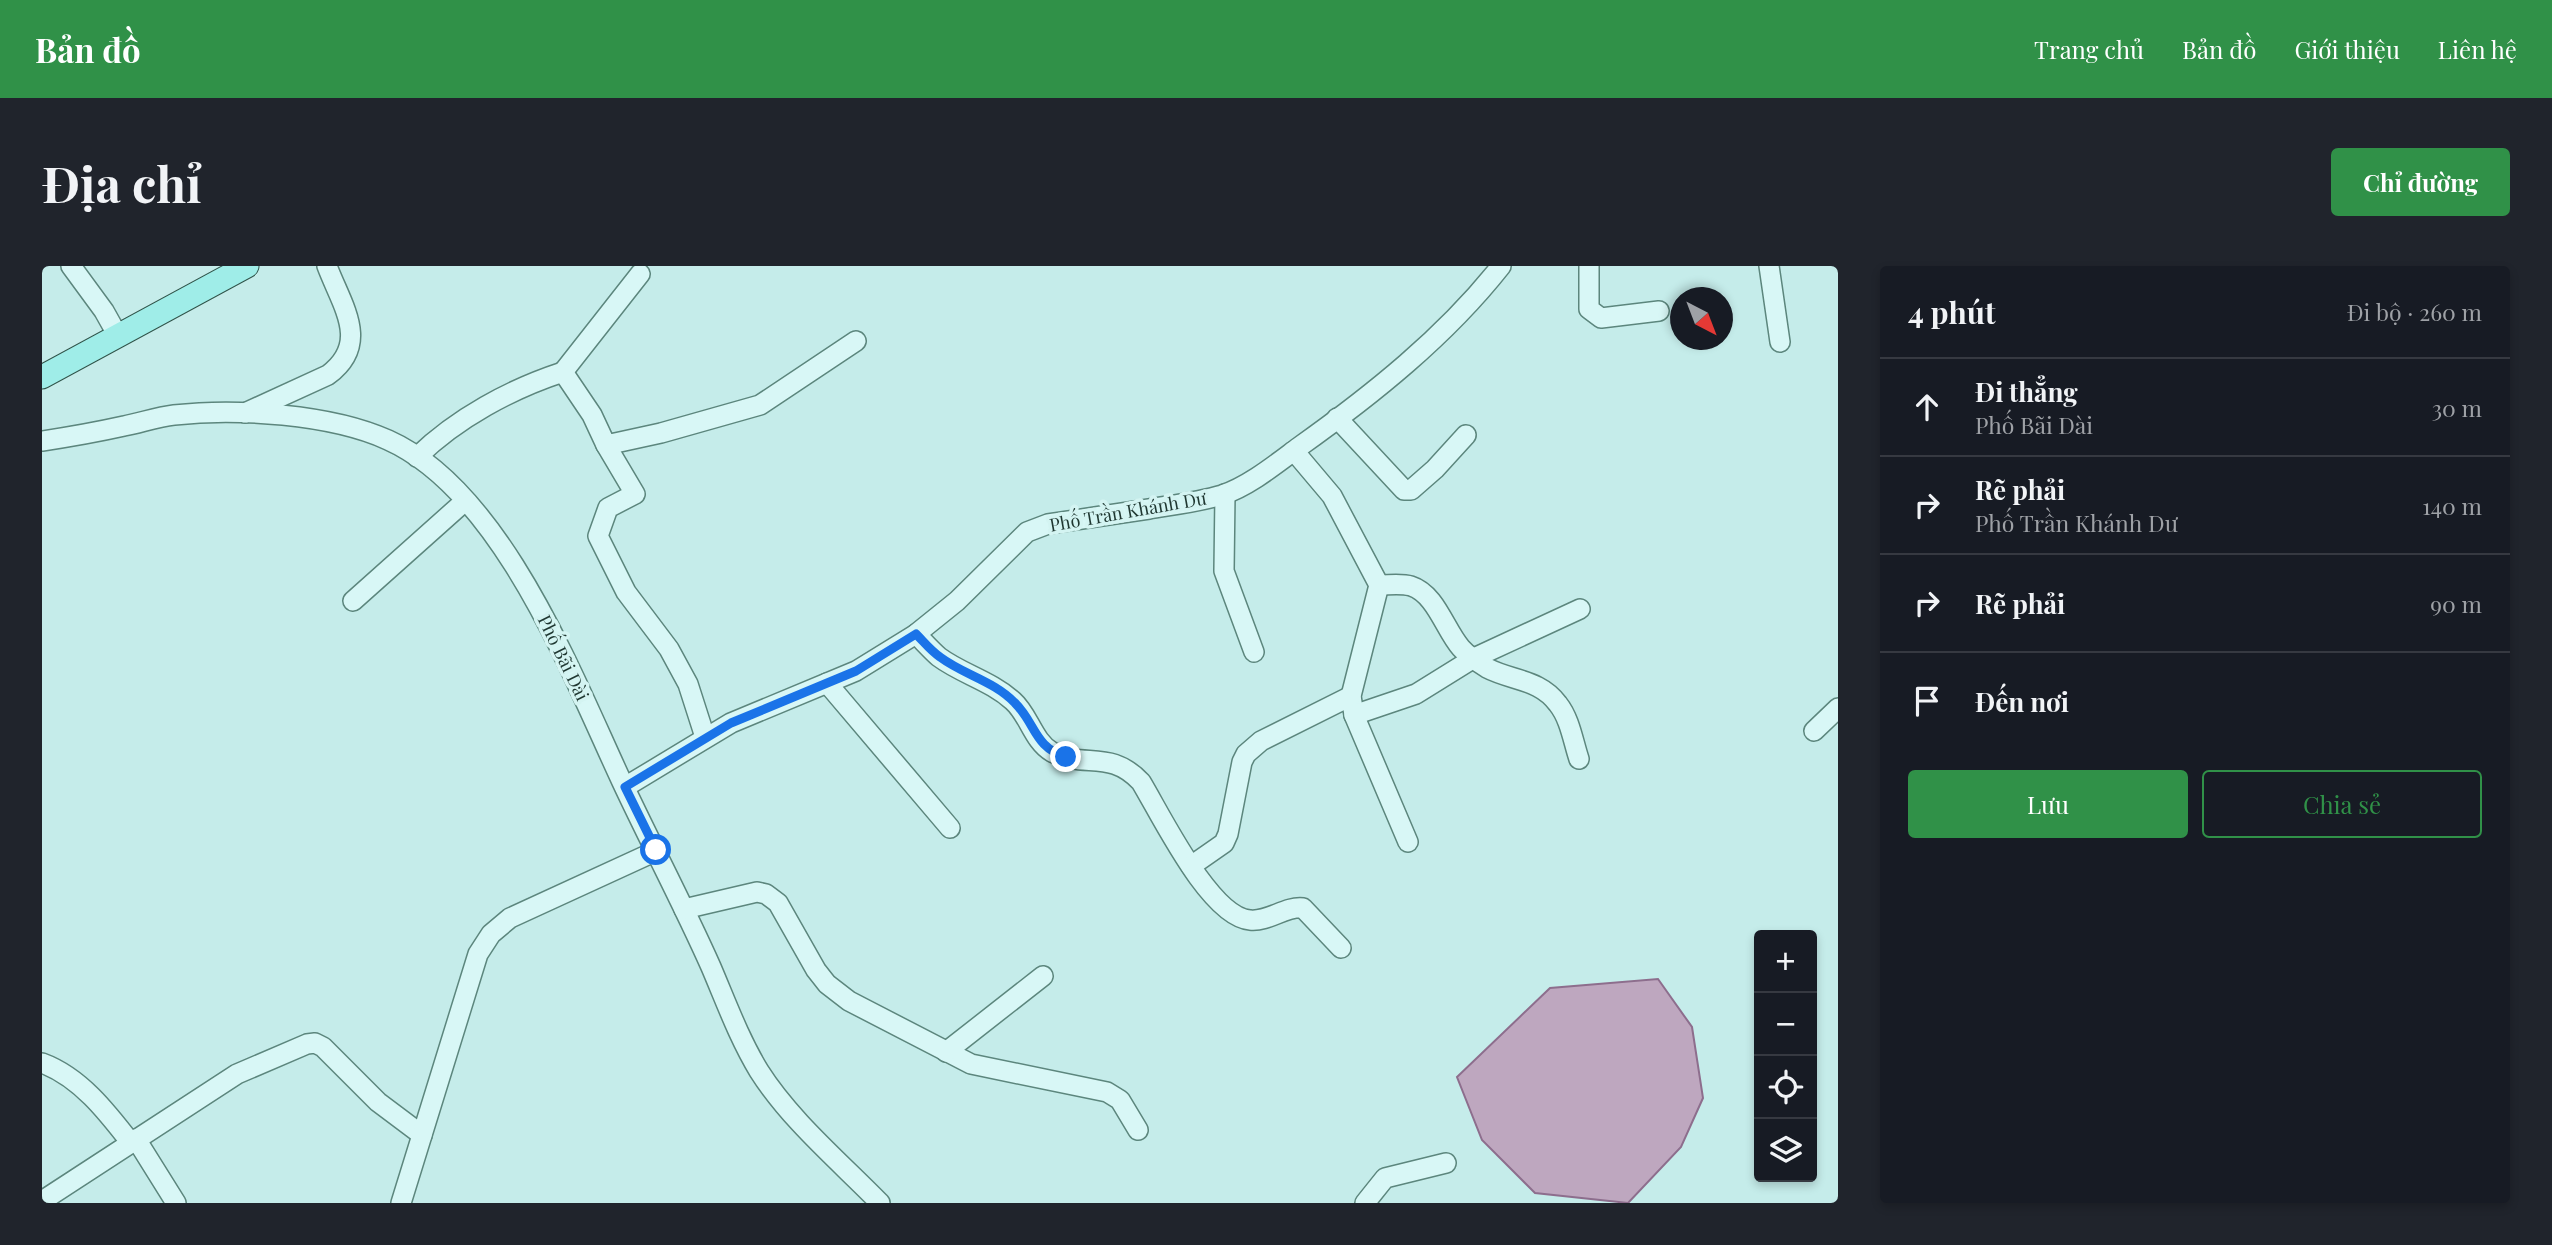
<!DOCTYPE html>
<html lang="vi">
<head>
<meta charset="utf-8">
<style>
  body { margin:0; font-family:"Playfair Display",serif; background:#20242c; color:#f1f3f6 }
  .controls { position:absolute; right:21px; bottom:21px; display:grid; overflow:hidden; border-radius:7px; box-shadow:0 4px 10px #0003 }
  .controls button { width:63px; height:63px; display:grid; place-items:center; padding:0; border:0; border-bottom:2px solid #363941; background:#171b24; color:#f1f3f6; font:35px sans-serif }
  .compass { position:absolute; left:1628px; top:21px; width:63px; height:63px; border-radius:50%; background:#171b24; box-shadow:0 4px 10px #0003; rotate:138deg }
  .stop { position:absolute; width:21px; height:21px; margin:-16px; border:5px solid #1a73e8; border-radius:50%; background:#fff }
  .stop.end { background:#1a73e8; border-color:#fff; box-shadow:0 2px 7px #0008 }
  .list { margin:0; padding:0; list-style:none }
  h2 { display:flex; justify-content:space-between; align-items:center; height:91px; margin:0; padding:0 28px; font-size:30px }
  h2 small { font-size:23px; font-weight:400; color:#9ea1a6 }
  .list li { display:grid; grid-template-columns:46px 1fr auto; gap:21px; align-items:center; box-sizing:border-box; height:98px; padding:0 28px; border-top:2px solid #363941 }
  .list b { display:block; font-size:26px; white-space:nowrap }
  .list p { margin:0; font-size:23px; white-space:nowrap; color:#9ea1a6 }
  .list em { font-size:23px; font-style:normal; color:#9ea1a6 }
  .actions { display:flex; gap:14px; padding:21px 28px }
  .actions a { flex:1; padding:16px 0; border:2px solid #309148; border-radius:7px; text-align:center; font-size:24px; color:#309148 }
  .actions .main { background:#309148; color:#fff }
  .icon { flex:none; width:38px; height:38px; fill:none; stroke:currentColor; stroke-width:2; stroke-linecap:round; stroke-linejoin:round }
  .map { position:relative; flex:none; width:1796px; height:937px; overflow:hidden; border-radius:7px }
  header { display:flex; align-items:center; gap:42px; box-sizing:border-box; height:98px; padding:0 35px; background:#309148; color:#fff }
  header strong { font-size:33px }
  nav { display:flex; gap:38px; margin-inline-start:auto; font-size:24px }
  .intro { display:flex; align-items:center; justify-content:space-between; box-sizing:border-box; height:168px; padding:0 42px }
  h1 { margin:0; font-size:49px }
  .button { padding:18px 32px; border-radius:7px; background:#309148; color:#fff; font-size:24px; font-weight:700 }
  main { display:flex; gap:42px; padding:0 42px }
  aside { flex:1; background:#171b24; border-radius:7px; box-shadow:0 4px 10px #0003 }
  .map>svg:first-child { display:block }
</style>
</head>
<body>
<header>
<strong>Bản đồ</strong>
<nav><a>Trang chủ</a><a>Bản đồ</a><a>Giới thiệu</a><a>Liên hệ</a></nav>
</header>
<div class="intro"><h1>Địa chỉ</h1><a class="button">Chỉ đường</a></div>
<main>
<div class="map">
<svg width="1796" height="937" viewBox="0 0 1796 937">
  <rect width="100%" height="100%" fill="#c5ecea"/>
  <polygon fill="#bea7bf" stroke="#8d6e8d" stroke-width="2" points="1616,713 1650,761 1661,832 1639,881 1586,937 1493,927 1440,874 1415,811 1508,722"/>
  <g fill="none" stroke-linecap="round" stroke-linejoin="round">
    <defs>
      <g id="minor">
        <polyline points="29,0 62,45 76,70"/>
        <polyline points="1547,0 1547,43 1559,52 1617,45"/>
        <polyline points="1727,0 1738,76"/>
        <polyline points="521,106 598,8"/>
        <path d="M203 147 286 109C329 77 300 40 285 0"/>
        <polyline points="1295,152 1362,224 1369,224 1393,203 1424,169"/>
        <path d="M0 175C27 171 55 166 82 160 98 157 115 151 132 149 194 142 289 148 346 174 460 225 530 409 580 516 609 578 641 638 669 701 684 736 697 772 717 805 748 854 798 896 838 937"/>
        <polyline points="564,179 593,228 566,242 556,270 584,326 627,383 646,418 663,471"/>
        <polyline points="1252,185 1290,230 1337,319 1309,430 1312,449 1366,576"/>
        <path d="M375 191C415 152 469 123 521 106L550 149 564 179 619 167 718 139 814 75"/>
        <polyline points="1183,228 1182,305 1212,386"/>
        <path d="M1337 319C1347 319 1359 317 1369 320 1394 328 1403 364 1419 382 1426 390 1437 397 1445 402 1470 415 1498 413 1516 438 1528 453 1531 475 1537 493"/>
        <polyline points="311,335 423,235"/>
        <path d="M874 368C882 376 889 384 897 391 920 408 949 415 971 435 987 449 991 475 1010 486 1043 503 1068 483 1099 516 1119 549 1168 651 1208 654 1227 656 1243 640 1261 642L1299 682"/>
        <polyline points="785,417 908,562"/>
        <polyline points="1312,449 1374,428 1432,392 1538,343"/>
        <polyline points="1772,465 1796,442"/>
        <path d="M583 521 689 457 814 405 874 368 915 335 985 266 1006 258C1040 253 1073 248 1107 243 1131 239 1156 236 1180 229 1207 220 1234 198 1257 181 1330 129 1403 71 1459 0"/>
        <polyline points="1149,600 1182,577 1186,568 1200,496 1204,488 1219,475 1309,430"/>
        <polyline points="642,643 715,626 724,628 736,637 774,704 785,718 807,735 929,798 1065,826 1078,834 1096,864"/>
        <polyline points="904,786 1001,710"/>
        <path d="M0 797C38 811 65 846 89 877"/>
        <polyline points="94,873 134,937"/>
        <polyline points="0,935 195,808 265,778 273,777 281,781 336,836 380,869"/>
        <polyline points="359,937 436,688 449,668 468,652 614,585"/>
        <polyline points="1323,937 1343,912 1404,897"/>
      </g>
      <polyline id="major" points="0,111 205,0"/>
    </defs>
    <use href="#minor" stroke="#5c867d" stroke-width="22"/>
    <use href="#major" stroke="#30544a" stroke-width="25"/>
    <use href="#minor" stroke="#d8f7f6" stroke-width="19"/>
    <use href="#major" stroke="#9fede8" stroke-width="23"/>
  </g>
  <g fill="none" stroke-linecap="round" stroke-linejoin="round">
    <path stroke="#1a73e8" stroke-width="9" d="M614 584 583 521 689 457 814 405 874 368C882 376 889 385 898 391 922 409 952 415 973 437 994 458 992 481 1024 491"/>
  </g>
  <g text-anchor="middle" stroke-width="7" stroke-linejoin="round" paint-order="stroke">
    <g font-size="18" fill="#1f3731" stroke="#d4f4f2">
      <text transform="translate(1086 246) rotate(-10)" y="6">Phố Trần Khánh Dư</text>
      <text transform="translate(521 392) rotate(64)" y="6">Phố Bãi Dài</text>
    </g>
  </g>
</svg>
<div class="controls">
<button>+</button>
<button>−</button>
<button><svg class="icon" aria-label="locate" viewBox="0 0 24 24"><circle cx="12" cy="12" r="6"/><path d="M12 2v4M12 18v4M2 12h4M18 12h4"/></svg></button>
<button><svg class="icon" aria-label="layers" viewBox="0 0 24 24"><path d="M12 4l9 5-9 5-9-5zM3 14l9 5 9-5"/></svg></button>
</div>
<svg class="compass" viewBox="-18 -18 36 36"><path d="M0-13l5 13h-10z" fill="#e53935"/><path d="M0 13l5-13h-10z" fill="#9ea1a6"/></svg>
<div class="stop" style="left:614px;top:584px"></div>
<div class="stop end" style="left:1024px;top:491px"></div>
</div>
<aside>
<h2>4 phút<small>Đi bộ · 260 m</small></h2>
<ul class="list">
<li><svg class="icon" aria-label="ahead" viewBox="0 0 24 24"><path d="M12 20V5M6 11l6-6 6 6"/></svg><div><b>Đi thẳng</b><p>Phố Bãi Dài</p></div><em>30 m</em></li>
<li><svg class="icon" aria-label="right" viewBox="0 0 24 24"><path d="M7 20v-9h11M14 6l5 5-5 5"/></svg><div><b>Rẽ phải</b><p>Phố Trần Khánh Dư</p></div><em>140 m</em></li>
<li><svg class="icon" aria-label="right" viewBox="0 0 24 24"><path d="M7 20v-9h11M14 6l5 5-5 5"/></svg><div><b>Rẽ phải</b></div><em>90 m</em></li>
<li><svg class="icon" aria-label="arrive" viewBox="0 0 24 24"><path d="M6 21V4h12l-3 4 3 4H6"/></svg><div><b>Đến nơi</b></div></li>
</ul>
<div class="actions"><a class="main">Lưu</a><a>Chia sẻ</a></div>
</aside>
</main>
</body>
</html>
